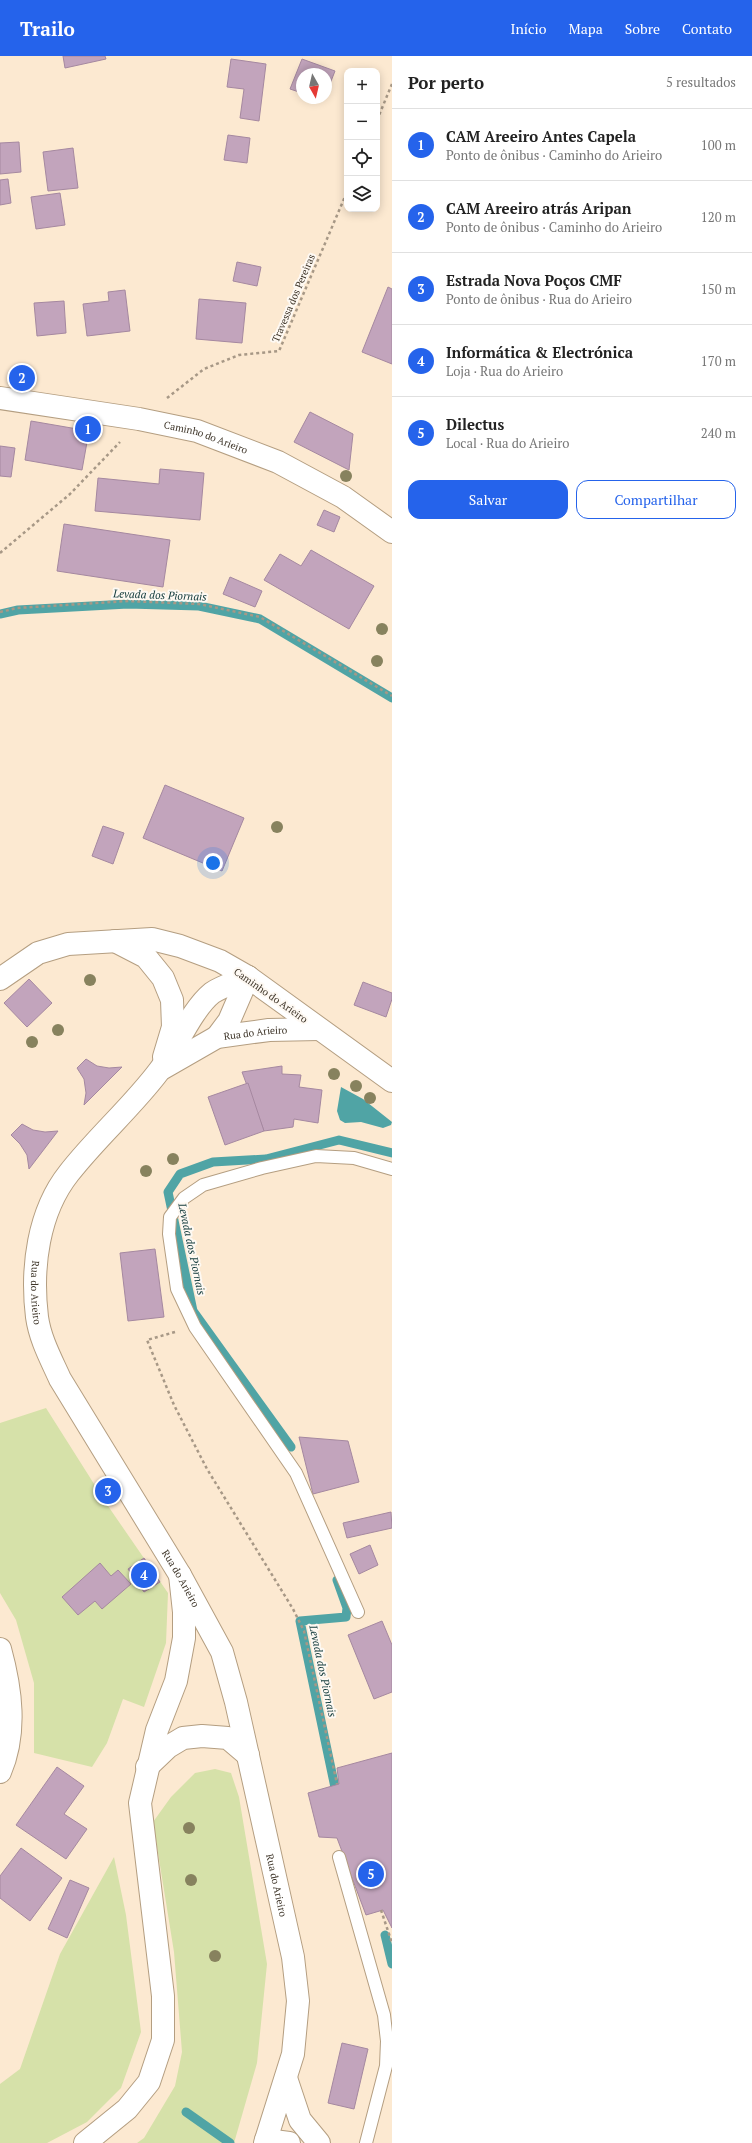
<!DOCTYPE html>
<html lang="pt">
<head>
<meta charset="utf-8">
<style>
  body { margin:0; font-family:"PT Serif",serif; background:#f2f2f2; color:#222 }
  .controls { position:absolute; right:12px; top:12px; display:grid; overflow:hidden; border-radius:8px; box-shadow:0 2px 10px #0003 }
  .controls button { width:36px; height:36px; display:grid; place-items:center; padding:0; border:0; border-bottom:1px solid #e0e0e0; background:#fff; color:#222; font:20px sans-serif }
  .compass { position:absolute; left:296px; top:12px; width:36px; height:36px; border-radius:50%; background:#fff; box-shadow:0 2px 10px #0003; rotate:172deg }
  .you { position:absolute; left:213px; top:807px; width:14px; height:14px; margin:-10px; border:3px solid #fff; border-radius:50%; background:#1a73e8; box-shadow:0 0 0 6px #1a73e833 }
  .badge { display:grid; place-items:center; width:26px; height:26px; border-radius:50%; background:#2563eb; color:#fff; font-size:13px; font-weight:700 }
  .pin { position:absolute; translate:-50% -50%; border:2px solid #fff; box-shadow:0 1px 4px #0006 }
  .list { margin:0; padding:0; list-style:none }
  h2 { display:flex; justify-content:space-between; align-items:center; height:52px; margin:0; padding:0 16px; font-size:17px }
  h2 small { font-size:13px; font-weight:400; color:#767676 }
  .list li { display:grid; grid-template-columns:26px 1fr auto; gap:12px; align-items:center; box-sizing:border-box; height:72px; padding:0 16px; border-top:1px solid #e0e0e0 }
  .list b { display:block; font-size:15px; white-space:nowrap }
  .list p { margin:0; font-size:13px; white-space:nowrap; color:#767676 }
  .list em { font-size:13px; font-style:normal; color:#767676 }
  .actions { display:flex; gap:8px; padding:12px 16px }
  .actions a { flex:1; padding:9px 0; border:1px solid #2563eb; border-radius:12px; text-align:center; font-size:14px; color:#2563eb }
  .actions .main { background:#2563eb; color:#fff }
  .icon { flex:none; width:22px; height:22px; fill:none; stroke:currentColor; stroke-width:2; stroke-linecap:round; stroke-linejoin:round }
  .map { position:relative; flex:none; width:392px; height:2087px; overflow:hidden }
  header { display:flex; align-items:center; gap:24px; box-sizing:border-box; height:56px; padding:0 20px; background:#2563eb; color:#fff }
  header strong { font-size:19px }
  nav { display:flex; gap:22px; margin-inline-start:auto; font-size:14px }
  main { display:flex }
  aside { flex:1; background:#fff }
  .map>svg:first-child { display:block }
</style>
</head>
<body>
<header>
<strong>Trailo</strong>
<nav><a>Início</a><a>Mapa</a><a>Sobre</a><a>Contato</a></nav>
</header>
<main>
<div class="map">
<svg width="392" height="2087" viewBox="0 0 392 2087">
  <rect width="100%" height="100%" fill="#fce9d1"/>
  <g fill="#d6e1a9">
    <polygon points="46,1352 108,1450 168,1537 166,1587 144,1651 123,1643 107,1687 92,1711 34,1697 34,1627 16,1564 0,1537 0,1367"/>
    <polygon points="215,1713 231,1717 239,1741 267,1908 257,2007 234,2087 137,2087 144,2082 175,2030 182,1996 174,1896 153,1766 171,1741 195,1717"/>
    <polygon points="114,1801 126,1859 141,1976 121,2032 87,2066 47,2087 0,2087 0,2028 20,2013 60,1898"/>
  </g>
  <polygon fill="#50a4a5" points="341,1031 363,1043 392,1066 391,1069 383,1072 361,1066 345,1067 340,1064 337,1055"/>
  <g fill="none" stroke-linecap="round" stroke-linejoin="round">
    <g stroke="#50a4a5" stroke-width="9">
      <polyline points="0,558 18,554 128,548 199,550 260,563 392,642"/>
      <polyline points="291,1391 193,1255 168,1136 180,1118 213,1106 266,1103 339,1084 392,1097"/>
      <polyline points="337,1741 300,1565 346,1561 347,1552 337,1524"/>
      <polyline points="385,1879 392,1908"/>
      <polyline points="186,2056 230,2087"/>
    </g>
  </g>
  <g fill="#c2a4bc" stroke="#a588a0">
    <polygon points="63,0 105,0 106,3 65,12"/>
    <polygon points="231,3 266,8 259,65 240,62 244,33 227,31"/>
    <polygon points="302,3 335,15 326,38 326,18 302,18 302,37 290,33"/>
    <polygon points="228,79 250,82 247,107 224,104"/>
    <polygon points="19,86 21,116 0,118 0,87"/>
    <polygon points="73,92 78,132 48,135 43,96"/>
    <polygon points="8,123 11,147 0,149 0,124"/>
    <polygon points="60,137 65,169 36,173 31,141"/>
    <polygon points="237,206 261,211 257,230 233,225"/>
    <polygon points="388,231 392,233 392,308 362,296"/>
    <polygon points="125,234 130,275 87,280 83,248 109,245 108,236"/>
    <polygon points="199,243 246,247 242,287 196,283"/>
    <polygon points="64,245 66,277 37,280 34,247"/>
    <polygon points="310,356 353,378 349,414 294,386"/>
    <polygon points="31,365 89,375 82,414 25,404"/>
    <polygon points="0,390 15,392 11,421 0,420"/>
    <polygon points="160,413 204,417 200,464 95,455 98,422 159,428"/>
    <polygon points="324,454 340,461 334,476 317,469"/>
    <polygon points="64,468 170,484 163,531 57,515"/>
    <polygon points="311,494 374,530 349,573 264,524 280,498 301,510"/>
    <polygon points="230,521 262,535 255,551 223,538"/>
    <polygon points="165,729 244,762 222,815 143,782"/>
    <polygon points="103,770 124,777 113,808 92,800"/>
    <polygon points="29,923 52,947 27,971 4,947"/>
    <polygon points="363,926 392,937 392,943 386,961 354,949"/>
    <polygon points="86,1003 97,1010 109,1012 122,1011 84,1049 86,1037 84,1023 77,1012"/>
    <polygon points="282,1010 282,1018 301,1019 299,1031 322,1034 318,1067 294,1063 293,1071 264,1075 242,1016"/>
    <polygon points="248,1027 264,1075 225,1089 208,1041"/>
    <polygon points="22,1068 33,1074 45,1076 58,1075 29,1113 27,1099 20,1088 11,1079"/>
    <polygon points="155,1193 164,1261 128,1265 120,1197"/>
    <polygon points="299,1381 348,1385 359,1426 313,1438"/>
    <polygon points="391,1456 392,1472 347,1482 343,1467"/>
    <polygon points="370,1489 378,1509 359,1518 350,1498"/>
    <polygon points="144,1502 160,1526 144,1536 128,1513"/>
    <polygon points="100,1507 111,1520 118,1514 131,1528 102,1553 95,1545 78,1559 62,1541"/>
    <polygon points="382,1565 392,1589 392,1636 374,1643 348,1579"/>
    <polygon points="392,1697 392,1872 383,1854 366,1859 337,1782 319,1781 308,1737 339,1728 337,1712"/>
    <polygon points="57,1711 84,1730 64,1758 87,1773 66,1803 16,1769"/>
    <polygon points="21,1792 62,1822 30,1865 0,1842 0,1820"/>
    <polygon points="70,1824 89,1832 67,1882 48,1873"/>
    <polygon points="342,1987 368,1993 354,2053 328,2047"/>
  </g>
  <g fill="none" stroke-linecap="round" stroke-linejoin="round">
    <defs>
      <g id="service">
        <polyline points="358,1556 296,1417 195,1271 177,1233 169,1178 170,1161 184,1142 203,1129 262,1112 316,1100 354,1102 392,1113"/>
        <polyline points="339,1801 384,1959 387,1985 386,2010 366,2087"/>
      </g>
      <g id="minor">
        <polyline points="115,885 146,901 163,922 172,944 173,971 164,1001"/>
        <polyline points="0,923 38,897 68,888 152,883 180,890 220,905 248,921"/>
        <path d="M0 1593C11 1633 17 1677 0 1716"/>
        <polyline points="286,2022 300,2064 319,2087"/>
        <polyline points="266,2084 289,2087"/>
      </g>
      <g id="tertiary">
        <path id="s1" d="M0 342 139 363 197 375 278 406 343 441 392 476"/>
        <path id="s2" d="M248 921C237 926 222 930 212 937 191 954 176 993 159 1015 132 1051 97 1081 69 1117 38 1156 31 1212 37 1261 40 1283 51 1303 60 1323L180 1519 222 1596 236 1646 293 1901 298 1945 293 1998 265 2087"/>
        <polyline points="248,921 392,1025"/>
        <polyline points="217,981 229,965 248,921"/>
        <path id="s3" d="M163 1012 217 981 269 974 319 973"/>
      </g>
      <g id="trunk">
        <polyline points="147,1711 168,1691 183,1682 202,1680 228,1682 248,1699"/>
        <polyline points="85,2087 127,2053 149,2026 163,1984 163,1940 140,1747 157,1674 176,1625 184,1582 184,1556 180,1519"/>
      </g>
    </defs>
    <use href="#service" stroke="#b49e81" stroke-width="14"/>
    <use href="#minor" stroke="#b49e81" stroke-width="24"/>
    <use href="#tertiary" stroke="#b49e81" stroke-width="24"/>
    <use href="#trunk" stroke="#b49e81" stroke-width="24"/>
    <g stroke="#a79886" stroke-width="2.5" stroke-dasharray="3 3" stroke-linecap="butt">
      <polyline points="377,64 392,28"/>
      <polyline points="167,342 204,313 239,299 279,295 347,136"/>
      <polyline points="0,497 70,438 120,386"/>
      <polyline points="0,556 17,552 128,545 199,548 260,561 392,640"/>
      <polyline points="175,1276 147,1284 174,1349 207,1413 293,1553 304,1575 337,1728"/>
      <polyline points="381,1854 392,1887"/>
    </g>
    <use href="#service" stroke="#fff" stroke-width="12"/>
    <use href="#minor" stroke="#fff" stroke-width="22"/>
    <use href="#tertiary" stroke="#fff" stroke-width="22"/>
    <use href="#trunk" stroke="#fff" stroke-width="22"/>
  </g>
  <g fill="#87825e">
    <circle cx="346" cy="420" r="6"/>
    <circle cx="382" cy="573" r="6"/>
    <circle cx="377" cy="605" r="6"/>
    <circle cx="277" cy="771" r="6"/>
    <circle cx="90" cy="924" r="6"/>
    <circle cx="58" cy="974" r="6"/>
    <circle cx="32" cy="986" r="6"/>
    <circle cx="334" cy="1018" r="6"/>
    <circle cx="356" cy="1030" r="6"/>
    <circle cx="370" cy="1042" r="6"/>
    <circle cx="173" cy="1103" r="6"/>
    <circle cx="146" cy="1115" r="6"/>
    <circle cx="189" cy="1772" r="6"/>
    <circle cx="191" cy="1824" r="6"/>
    <circle cx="215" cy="1900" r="6"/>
  </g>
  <g text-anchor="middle" stroke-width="4" stroke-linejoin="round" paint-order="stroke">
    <g font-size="10" fill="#3f362a" stroke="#fef9f3">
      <text transform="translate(293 242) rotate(-67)" y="4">Travessa dos Pereiras</text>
      <text dy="4" stroke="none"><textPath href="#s1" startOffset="210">Caminho do Arieiro</textPath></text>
      <text transform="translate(271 939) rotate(35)" y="4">Caminho do Arieiro</text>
      <text dy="4" stroke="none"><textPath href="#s3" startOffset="101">Rua do Arieiro</textPath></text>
      <text dy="4" stroke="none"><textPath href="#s2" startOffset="397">Rua do Arieiro</textPath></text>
      <text dy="4" stroke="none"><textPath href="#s2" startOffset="721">Rua do Arieiro</textPath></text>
      <text dy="4" stroke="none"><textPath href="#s2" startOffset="1045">Rua do Arieiro</textPath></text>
    </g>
    <g font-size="11" font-style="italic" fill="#0f3839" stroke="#fef9f3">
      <text transform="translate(160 539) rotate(2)" y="4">Levada dos Piornais</text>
      <text transform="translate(192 1193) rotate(78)" y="4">Levada dos Piornais</text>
      <text transform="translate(323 1615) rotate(78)" y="4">Levada dos Piornais</text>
    </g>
  </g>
</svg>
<div class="controls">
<button>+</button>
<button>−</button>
<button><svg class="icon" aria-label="locate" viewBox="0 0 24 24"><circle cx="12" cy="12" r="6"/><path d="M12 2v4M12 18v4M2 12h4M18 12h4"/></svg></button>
<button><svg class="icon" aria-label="layers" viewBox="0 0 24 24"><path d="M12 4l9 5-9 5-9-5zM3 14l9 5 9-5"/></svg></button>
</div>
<svg class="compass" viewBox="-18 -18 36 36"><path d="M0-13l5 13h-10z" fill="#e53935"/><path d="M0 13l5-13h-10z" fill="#767676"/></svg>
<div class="you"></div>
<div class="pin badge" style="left:88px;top:373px">1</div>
<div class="pin badge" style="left:22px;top:322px">2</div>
<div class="pin badge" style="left:108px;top:1435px">3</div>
<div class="pin badge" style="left:144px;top:1519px">4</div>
<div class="pin badge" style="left:371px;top:1818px">5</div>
</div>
<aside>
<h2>Por perto<small>5 resultados</small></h2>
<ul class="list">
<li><span class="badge">1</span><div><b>CAM Areeiro Antes Capela</b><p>Ponto de ônibus · Caminho do Arieiro</p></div><em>100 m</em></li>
<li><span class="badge">2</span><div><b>CAM Areeiro atrás Aripan</b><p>Ponto de ônibus · Caminho do Arieiro</p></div><em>120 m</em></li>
<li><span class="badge">3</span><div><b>Estrada Nova Poços CMF</b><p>Ponto de ônibus · Rua do Arieiro</p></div><em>150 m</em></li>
<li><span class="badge">4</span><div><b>Informática &amp; Electrónica</b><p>Loja · Rua do Arieiro</p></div><em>170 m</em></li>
<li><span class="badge">5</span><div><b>Dilectus</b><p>Local · Rua do Arieiro</p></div><em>240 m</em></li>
</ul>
<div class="actions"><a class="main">Salvar</a><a>Compartilhar</a></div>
</aside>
</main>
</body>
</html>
